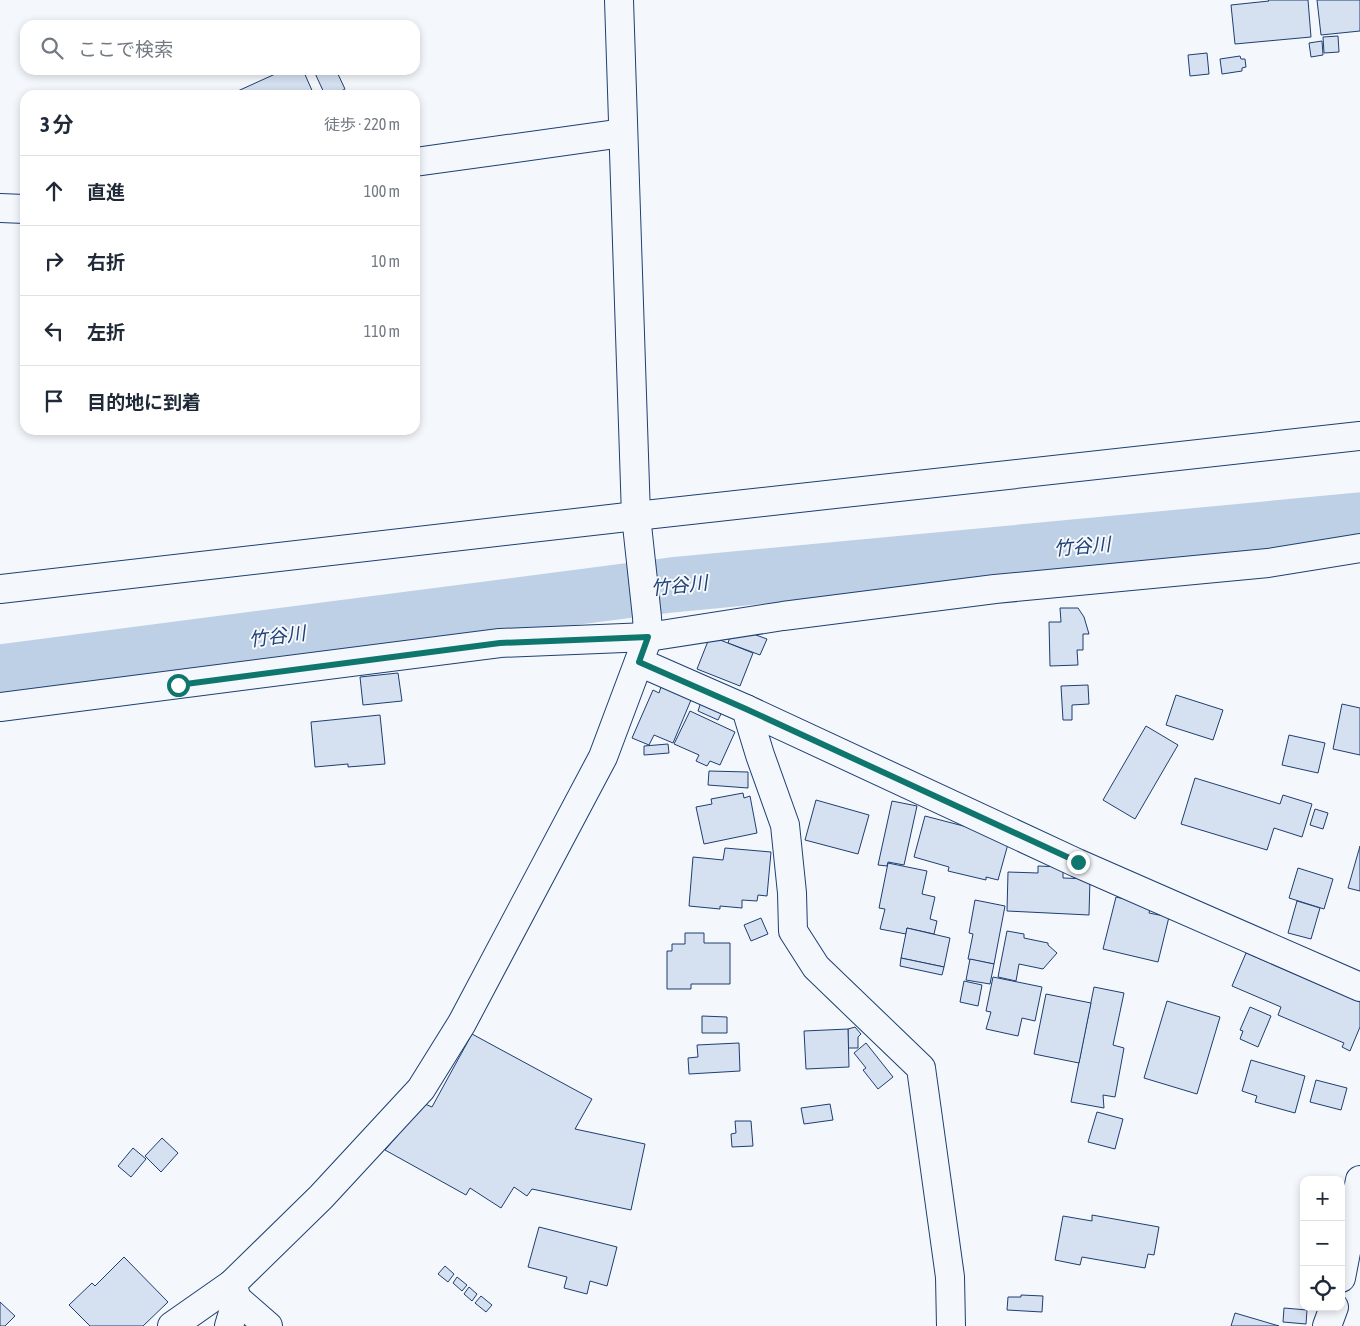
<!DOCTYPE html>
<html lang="ja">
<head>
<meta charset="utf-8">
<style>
  body { margin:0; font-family:"Asap Condensed","Noto Sans JP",sans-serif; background:#f6f6f7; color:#1f2937 }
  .controls { position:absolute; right:15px; bottom:15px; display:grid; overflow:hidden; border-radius:10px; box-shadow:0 2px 8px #0003 }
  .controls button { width:45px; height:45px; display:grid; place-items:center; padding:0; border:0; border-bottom:1px solid #e0e1e3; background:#fff; color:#1f2937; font:25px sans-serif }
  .stop { position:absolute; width:15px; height:15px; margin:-11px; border:4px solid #0f766e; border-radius:50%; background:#fff }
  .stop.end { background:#0f766e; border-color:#fff; box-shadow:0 1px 5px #0008 }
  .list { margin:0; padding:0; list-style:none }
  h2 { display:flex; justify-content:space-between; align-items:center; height:65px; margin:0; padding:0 20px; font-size:21px }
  h2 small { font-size:16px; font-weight:400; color:#747a83 }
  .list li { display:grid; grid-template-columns:32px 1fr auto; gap:15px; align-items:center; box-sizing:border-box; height:70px; padding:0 20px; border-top:1px solid #e0e1e3 }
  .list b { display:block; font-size:19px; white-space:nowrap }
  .list em { font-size:16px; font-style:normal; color:#747a83 }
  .icon { flex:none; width:28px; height:28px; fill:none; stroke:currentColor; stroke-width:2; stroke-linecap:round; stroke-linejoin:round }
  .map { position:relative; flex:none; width:1360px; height:1326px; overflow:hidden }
  .search { position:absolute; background:#fff; box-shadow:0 2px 8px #0003; left:20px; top:20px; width:400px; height:55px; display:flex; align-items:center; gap:12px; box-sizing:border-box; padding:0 18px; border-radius:15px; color:#747a83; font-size:19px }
  .panel { position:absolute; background:#fff; box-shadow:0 2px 8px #0003; left:20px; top:90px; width:400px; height:345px; border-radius:15px }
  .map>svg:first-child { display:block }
</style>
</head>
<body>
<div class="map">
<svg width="1360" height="1326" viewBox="0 0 1360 1326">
  <rect width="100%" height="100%" fill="#f4f7fb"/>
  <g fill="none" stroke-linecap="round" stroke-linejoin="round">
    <polyline stroke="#bed0e5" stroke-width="55" points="0,672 671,585 1360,520"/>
  </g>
  <g fill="#d5e0f0" stroke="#1d3f73">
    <polygon points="1268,0 1308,0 1311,37 1235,44 1231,5 1269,1"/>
    <polygon points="1317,0 1360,0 1360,31 1321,35"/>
    <polygon points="1338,36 1339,52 1324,53 1323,37"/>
    <polygon points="1322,41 1323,55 1311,57 1309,43"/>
    <polygon points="1207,53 1209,74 1190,76 1188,55"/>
    <polygon points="1240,56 1241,59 1245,59 1246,67 1242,68 1242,71 1222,74 1220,59"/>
    <polygon points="284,70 303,70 314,95 229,95"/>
    <polygon points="316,70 336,70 345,89 334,95 325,95 314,71"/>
    <polygon points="1060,608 1078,608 1084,617 1089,634 1083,634 1083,650 1077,650 1078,665 1050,666 1049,622 1061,622"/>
    <polygon points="745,631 767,639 760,655 728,643 731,634"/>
    <polygon points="710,636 753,653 740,686 697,669"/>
    <polygon points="398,673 402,701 363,705 360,677"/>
    <polygon points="1088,685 1089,704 1072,705 1072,720 1063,720 1061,686"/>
    <polygon points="661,687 691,700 673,743 654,735 649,745 632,738 653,690 659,693"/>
    <polygon points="1176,695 1223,710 1213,740 1166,725"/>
    <polygon points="701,702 722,712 718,720 698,711"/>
    <polygon points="1342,704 1360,708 1360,755 1333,749"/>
    <polygon points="690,711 735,732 720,765 710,761 707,766 696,761 699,755 674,744"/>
    <polygon points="380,715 385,764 348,767 348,764 315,767 311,722"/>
    <polygon points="1146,726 1178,745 1135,819 1103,800"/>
    <polygon points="1289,735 1325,743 1318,773 1282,765"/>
    <polygon points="668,744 669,753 644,755 644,746"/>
    <polygon points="709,771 748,772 748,788 708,785"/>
    <polygon points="1195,778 1280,804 1283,795 1312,804 1302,837 1274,828 1267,850 1181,824"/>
    <polygon points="743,793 744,798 750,796 757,833 704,844 696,807 712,804 711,799"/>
    <polygon points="816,800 869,815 858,854 805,840"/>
    <polygon points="892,801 917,806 904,865 888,862 887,866 878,865"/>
    <polygon points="1315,809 1328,813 1323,829 1310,825"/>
    <polygon points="925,816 998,835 996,841 1008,844 998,880 986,877 986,880 948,871 949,867 914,857"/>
    <polygon points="1360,846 1360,891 1348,888"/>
    <polygon points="725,848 771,852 767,896 758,895 757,901 742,900 742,908 720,906 720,909 689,906 693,857 723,860"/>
    <polygon points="888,863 927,871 922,894 935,897 930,919 937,921 934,934 907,928 906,934 880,929 885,909 879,908"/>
    <polygon points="1038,866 1063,867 1063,878 1090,879 1089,915 1007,911 1008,872 1038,873"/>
    <polygon points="1298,868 1333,879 1324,909 1289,898"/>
    <polygon points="1116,897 1151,905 1149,913 1169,917 1158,962 1103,949"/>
    <polygon points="975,900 1005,906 994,964 968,959 973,934 969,933"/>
    <polygon points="1297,901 1320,908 1311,939 1288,933"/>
    <polygon points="761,918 768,934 751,941 744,925"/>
    <polygon points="907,928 950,938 944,967 901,958"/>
    <polygon points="1007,931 1024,934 1024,938 1048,943 1048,945 1057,953 1043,969 1019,964 1016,981 998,977"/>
    <polygon points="685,933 704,933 704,943 730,943 730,984 691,984 691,989 667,989 667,951 672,951 672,944 685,944"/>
    <polygon points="1246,953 1360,1002 1360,1027 1350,1051 1342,1047 1344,1043 1278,1015 1281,1007 1232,986"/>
    <polygon points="901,958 944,967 942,975 900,966"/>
    <polygon points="970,959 994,964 990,984 966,980"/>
    <polygon points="993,977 1042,987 1035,1021 1022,1018 1018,1036 986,1029 991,1012 986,1011"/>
    <polygon points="964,981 982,985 978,1006 960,1002"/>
    <polygon points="1094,987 1124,993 1113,1045 1124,1048 1115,1097 1103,1095 1104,1108 1071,1102"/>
    <polygon points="1046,994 1091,1003 1079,1063 1034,1054"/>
    <polygon points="1167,1001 1220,1017 1197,1094 1144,1078"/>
    <polygon points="1250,1007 1271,1016 1258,1047 1240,1039 1243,1031 1240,1030"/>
    <polygon points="702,1016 727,1017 727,1033 702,1033"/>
    <polygon points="855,1027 861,1034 858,1037 858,1048 848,1048 848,1029"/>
    <polygon points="848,1029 849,1067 806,1069 804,1031"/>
    <polygon points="472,1034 592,1099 575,1129 645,1144 631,1210 532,1189 527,1196 514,1187 501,1208 470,1188 466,1195 385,1150 425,1104 432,1107"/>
    <polygon points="739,1043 740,1071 689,1074 688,1058 698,1057 697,1045"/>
    <polygon points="866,1043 893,1077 878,1089 863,1070 866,1068 854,1053"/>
    <polygon points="1251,1060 1305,1076 1295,1113 1255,1102 1257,1096 1242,1091"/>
    <polygon points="1316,1080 1347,1088 1341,1110 1310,1102"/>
    <polygon points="830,1104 833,1120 804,1124 801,1108"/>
    <polygon points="1097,1112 1123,1119 1115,1149 1088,1142"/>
    <polygon points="735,1121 751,1121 753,1146 732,1147 731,1134 736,1133"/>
    <polygon points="162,1138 178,1153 161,1172 145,1156"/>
    <polygon points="133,1148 146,1159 131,1177 118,1166"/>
    <polygon points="1092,1215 1159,1227 1154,1255 1148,1254 1145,1268 1082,1257 1080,1265 1055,1260 1063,1216 1092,1221"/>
    <polygon points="539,1227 617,1247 607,1286 590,1281 587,1294 564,1288 567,1277 528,1267"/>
    <polygon points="124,1257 168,1302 143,1326 90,1326 69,1305 92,1283 95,1286"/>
    <polygon points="445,1266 454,1274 448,1282 438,1274"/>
    <polygon points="457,1277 467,1285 462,1291 453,1283"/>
    <polygon points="469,1287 477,1294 472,1301 464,1294"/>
    <polygon points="1021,1295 1043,1296 1042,1312 1007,1310 1008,1297 1021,1297"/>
    <polygon points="481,1296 492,1305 486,1312 475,1303"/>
    <polygon points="0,1302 15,1316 5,1326 0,1326"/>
    <polygon points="1284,1308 1307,1310 1306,1324 1283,1322"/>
    <polygon points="1235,1313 1279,1326 1231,1326"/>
  </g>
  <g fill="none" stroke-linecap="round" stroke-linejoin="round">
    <defs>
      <g id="street">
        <polyline points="415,162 623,133"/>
        <polyline points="0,208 25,209"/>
        <polyline points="0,589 636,516 1360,436"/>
        <polyline points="639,662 746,709 1077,863 1360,987"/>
        <polyline points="0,707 500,643 648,637 783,616 995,589 1268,563 1360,548"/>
        <polyline points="746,709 760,755 785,825 792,893 793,931 816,967 921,1068 950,1277 951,1326"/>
        <polyline points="1341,1278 1360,1180"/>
        <polyline points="232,1284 237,1299 268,1326"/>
        <polyline points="172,1326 232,1284 321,1197 421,1089 462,1023 603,757 648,637 647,617 636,516 619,0"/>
        <polyline points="229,1326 237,1299"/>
        <polyline points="1327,1326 1334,1307"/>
      </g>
    </defs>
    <use href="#street" stroke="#1d3f73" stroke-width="30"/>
    <use href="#street" stroke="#f4f7fb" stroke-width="28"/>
  </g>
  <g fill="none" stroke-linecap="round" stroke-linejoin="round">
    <polyline stroke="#0f766e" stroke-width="6" points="178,685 500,643 648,637 639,662 746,709 1078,862"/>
  </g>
  <g text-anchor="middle" stroke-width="4" stroke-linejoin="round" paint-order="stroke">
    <g font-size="19" font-style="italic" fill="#1d3f73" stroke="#f4f7fb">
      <text transform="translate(1082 546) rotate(-5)" y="7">竹谷川</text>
      <text transform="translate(679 585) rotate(-6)" y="7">竹谷川</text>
      <text transform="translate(277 636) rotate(-7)" y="7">竹谷川</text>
    </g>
  </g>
</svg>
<div class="controls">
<button>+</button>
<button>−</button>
<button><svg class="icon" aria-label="locate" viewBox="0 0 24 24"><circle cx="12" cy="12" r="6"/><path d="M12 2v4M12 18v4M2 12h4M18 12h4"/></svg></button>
</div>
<div class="stop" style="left:178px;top:685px"></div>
<div class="stop end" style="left:1078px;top:862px"></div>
<div class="search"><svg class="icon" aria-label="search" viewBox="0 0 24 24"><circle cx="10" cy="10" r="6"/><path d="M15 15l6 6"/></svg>ここで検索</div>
<section class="panel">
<h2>3 分<small>徒歩 · 220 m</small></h2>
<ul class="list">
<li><svg class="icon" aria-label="ahead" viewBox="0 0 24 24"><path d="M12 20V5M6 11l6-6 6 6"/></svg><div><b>直進</b></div><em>100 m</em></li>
<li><svg class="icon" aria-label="right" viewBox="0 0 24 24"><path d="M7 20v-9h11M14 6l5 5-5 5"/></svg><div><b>右折</b></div><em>10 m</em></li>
<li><svg class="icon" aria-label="left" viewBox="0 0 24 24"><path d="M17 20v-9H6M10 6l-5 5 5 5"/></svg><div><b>左折</b></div><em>110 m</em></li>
<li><svg class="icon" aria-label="arrive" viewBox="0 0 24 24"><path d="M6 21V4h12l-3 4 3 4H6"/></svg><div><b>目的地に到着</b></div></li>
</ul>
</section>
</div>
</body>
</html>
